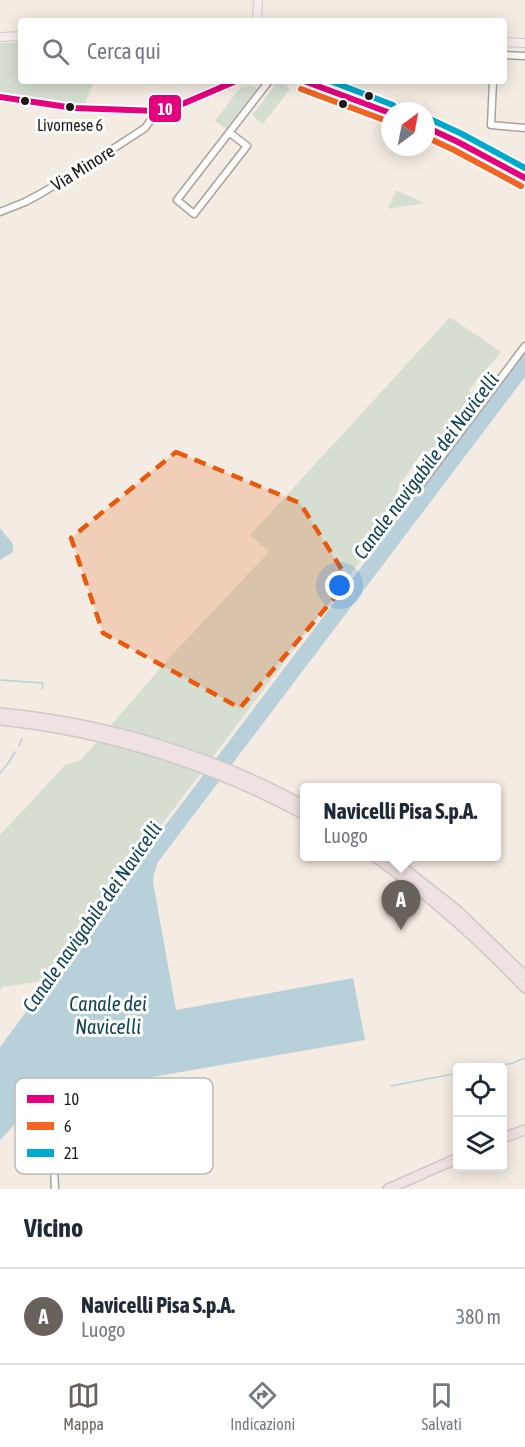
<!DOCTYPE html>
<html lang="it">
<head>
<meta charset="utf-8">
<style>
  body { margin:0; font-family:"Asap Condensed",sans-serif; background:#f2f2f3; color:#1f2937 }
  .controls { position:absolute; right:18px; bottom:18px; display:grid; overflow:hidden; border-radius:6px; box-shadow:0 3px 15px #0003 }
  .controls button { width:54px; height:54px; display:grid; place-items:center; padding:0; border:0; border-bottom:2px solid #e0e1e3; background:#fff; color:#1f2937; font:30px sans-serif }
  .compass { position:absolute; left:381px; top:102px; width:54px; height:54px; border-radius:50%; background:#fff; box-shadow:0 3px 15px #0003; rotate:32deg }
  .you { position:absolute; left:340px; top:586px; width:21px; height:21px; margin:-15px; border:4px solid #fff; border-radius:50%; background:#1a73e8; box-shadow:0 0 0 9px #1a73e833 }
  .badge { display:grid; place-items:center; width:39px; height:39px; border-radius:50%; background:#68625b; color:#fff; font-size:20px; font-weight:700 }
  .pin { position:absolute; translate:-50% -50px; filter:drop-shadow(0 2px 3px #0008) }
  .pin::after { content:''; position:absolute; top:32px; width:21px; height:18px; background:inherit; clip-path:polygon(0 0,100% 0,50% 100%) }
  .popup { position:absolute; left:300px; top:783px; width:201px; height:78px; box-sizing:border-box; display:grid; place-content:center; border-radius:6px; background:#fff; filter:drop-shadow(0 2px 4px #0005); font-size:20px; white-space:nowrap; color:#747a83 }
  .popup b { font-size:22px; color:#1f2937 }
  .popup::after { content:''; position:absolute; left:50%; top:100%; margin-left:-12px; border:12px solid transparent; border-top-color:#fff }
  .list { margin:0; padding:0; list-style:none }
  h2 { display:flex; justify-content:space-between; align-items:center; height:78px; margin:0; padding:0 24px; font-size:26px }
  h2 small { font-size:20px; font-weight:400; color:#747a83 }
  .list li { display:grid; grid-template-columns:39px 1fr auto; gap:18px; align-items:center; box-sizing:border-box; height:96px; padding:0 24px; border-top:2px solid #e0e1e3 }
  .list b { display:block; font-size:22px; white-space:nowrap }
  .list p { margin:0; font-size:20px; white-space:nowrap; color:#747a83 }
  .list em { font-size:20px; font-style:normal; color:#747a83 }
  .icon { flex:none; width:33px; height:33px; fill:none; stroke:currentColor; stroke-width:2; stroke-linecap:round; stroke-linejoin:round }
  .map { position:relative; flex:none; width:525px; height:1189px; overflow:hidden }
  .search { position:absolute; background:#fff; box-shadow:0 3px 15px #0003; left:18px; right:18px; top:18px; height:66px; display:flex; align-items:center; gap:15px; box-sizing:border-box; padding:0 21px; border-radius:6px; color:#747a83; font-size:22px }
  .sheet { height:174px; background:#fff }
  nav { display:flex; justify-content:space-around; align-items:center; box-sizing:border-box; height:84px; border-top:2px solid #e0e1e3; background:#fff; font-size:16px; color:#747a83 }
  nav a { display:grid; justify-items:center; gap:3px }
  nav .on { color:#68625b }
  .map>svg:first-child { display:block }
</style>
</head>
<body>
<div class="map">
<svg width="525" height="1189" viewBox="0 0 525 1189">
  <rect width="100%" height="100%" fill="#f4ece3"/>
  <g fill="#d6ded2">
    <polygon points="0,43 21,43 21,81 94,81 85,104 0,92"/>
    <polygon points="278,81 289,81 287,86 290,89 263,124 252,115 275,86 273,83"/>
    <polygon points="252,86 257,89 226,129 215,121 240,88"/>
    <polygon points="396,190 424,203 388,209"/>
    <polygon points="450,317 501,352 469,390 476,402 446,442 431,456 420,455 399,486 393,518 44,981 2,987 0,992 0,835 66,764 81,760 169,658 269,552 250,535"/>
  </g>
  <g fill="#b8d0d9">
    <polygon points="525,351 525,377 158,862 154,874 153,882 176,1010 353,978 365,1040 77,1090 46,1099 16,1123 0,1140 0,1047 145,852"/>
    <polygon points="0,528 13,544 13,552 0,560"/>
  </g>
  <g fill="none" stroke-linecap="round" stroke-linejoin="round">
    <g stroke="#b8d0d9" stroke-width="1.5">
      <polyline points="0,680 43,683 42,689"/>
      <polyline points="19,746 22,739"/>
      <polyline points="0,773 9,762 15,752"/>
      <polyline points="489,1068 513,1063 525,1058"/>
      <polyline points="391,1086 458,1073"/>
      <polyline points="62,1167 83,1152"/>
    </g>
    <defs>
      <g id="minor">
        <polyline points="504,55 525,56"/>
        <polyline points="304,81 390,113"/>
        <polyline points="493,81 491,125 525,128"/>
        <polyline points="0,97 74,108 120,110 157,111 180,105 236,81"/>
        <polyline points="426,127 458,142 525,178"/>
        <polyline points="230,133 247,146 194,214 177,200 269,81"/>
        <polyline points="0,212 25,202 40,194 82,169 145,128 157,111"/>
        <polyline points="418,488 525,346"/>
        <polyline points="54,1168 55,1189"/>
      </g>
      <g id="major">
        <polyline points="257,21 258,0"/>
        <polyline points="0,37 21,36"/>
        <polyline points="504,42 525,43"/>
      </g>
      <g id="highway">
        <path d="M0 713C106 723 212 755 305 806"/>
        <path d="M0 720C106 731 211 764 305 815"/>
        <path d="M374 856C429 895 479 939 525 988"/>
        <polyline points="388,856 458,911 525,976"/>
        <polyline points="502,1138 525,1130"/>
        <polyline points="388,1189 458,1158"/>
      </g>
    </defs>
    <use href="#minor" stroke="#a9a39c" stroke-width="9"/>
    <use href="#major" stroke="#cecac5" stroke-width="10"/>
    <use href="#highway" stroke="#cecac5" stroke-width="12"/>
    <use href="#minor" stroke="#fdfcfb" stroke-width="6"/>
    <use href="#major" stroke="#f5ecec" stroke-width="8"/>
    <use href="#highway" stroke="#f0e1e2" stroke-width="9"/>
    <defs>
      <g id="bus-1">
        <polyline points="304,81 390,113"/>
        <polyline points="0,97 74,108 157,111 180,105 236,81"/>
        <polyline points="426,127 458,142 525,178"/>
      </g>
      <g id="bus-2">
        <polyline points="301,89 387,121"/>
        <polyline points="426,137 454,150 521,186"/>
      </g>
      <g id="bus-3">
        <polyline points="330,81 393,105"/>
        <polyline points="430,119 462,134 525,168"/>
      </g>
    </defs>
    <use href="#bus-1" stroke="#fff" stroke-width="10"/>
    <use href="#bus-2" stroke="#fff" stroke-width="10"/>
    <use href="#bus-3" stroke="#fff" stroke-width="10"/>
    <use href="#bus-1" stroke="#e5007d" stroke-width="6"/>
    <use href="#bus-2" stroke="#f26522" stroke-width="6"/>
    <use href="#bus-3" stroke="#00a9ce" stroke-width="6"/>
  </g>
  <path fill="#e8590c" fill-opacity="0.2" stroke="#e8590c" stroke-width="4.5" stroke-dasharray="12 8" stroke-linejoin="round" d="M176 452 300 503 349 581 240 708 103 633 71 538Z"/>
  <g fill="#1d1812" stroke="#fff" stroke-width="2">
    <circle cx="369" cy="96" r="5"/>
    <circle cx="25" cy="101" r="5"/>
    <circle cx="343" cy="104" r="5"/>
    <circle cx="70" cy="107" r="5"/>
  </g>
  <g text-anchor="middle" stroke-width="6" stroke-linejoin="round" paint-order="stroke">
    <g font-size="16" fill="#1d1812" stroke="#fff">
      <text x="70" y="131">Livornese 6</text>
    </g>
    <g font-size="18" fill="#1d1812" stroke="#fff">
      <text transform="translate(83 168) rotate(-32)" y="6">Via Minore</text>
    </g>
    <g font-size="20" font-style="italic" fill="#114356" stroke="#fff">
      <text transform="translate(426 466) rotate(-53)" y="7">Canale navigabile dei Navicelli</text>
      <text transform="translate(92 917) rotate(-55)" y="7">Canale navigabile dei Navicelli</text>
      <text x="108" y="1011">Canale dei<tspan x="108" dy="23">Navicelli</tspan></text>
    </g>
  </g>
  <rect x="15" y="1078" width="198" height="96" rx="9" fill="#fff" stroke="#bbbab8" stroke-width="1.5"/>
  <rect x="27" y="1095" width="27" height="8" fill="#e5007d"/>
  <rect x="27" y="1122" width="27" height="8" fill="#f26522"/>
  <rect x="27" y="1149" width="27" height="8" fill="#00a9ce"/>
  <g font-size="16" fill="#1d1812">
    <text x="64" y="1105">10</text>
    <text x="64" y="1132">6</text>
    <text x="64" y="1159">21</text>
  </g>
  <rect stroke="#fff" stroke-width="2" x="148" y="94" width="34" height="29" rx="6" fill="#e5007d"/>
  <g font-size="16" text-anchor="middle" font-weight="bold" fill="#fff">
    <text x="165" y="115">10</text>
  </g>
</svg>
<div class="controls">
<button><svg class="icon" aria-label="locate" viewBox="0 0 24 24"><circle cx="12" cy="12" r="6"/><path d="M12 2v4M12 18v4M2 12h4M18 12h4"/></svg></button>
<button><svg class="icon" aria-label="layers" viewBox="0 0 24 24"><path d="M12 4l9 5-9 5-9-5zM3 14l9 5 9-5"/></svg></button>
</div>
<svg class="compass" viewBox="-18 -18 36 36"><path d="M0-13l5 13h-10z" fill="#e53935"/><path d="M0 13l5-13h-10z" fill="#747a83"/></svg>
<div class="you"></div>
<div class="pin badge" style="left:401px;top:930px">A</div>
<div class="popup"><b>Navicelli Pisa S.p.A.</b>Luogo</div>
<div class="search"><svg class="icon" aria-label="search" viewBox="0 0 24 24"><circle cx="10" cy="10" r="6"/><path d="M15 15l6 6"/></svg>Cerca qui</div>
</div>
<section class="sheet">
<h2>Vicino<small></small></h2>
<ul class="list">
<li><span class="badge">A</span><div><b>Navicelli Pisa S.p.A.</b><p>Luogo</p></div><em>380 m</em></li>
</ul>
</section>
<nav>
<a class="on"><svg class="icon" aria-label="map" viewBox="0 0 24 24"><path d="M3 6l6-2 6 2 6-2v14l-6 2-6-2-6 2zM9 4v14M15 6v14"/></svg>Mappa</a>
<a><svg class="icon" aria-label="directions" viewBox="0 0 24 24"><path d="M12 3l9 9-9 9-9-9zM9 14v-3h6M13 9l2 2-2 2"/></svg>Indicazioni</a>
<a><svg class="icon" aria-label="saved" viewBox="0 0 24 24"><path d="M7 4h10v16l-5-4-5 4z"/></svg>Salvati</a>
</nav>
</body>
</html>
